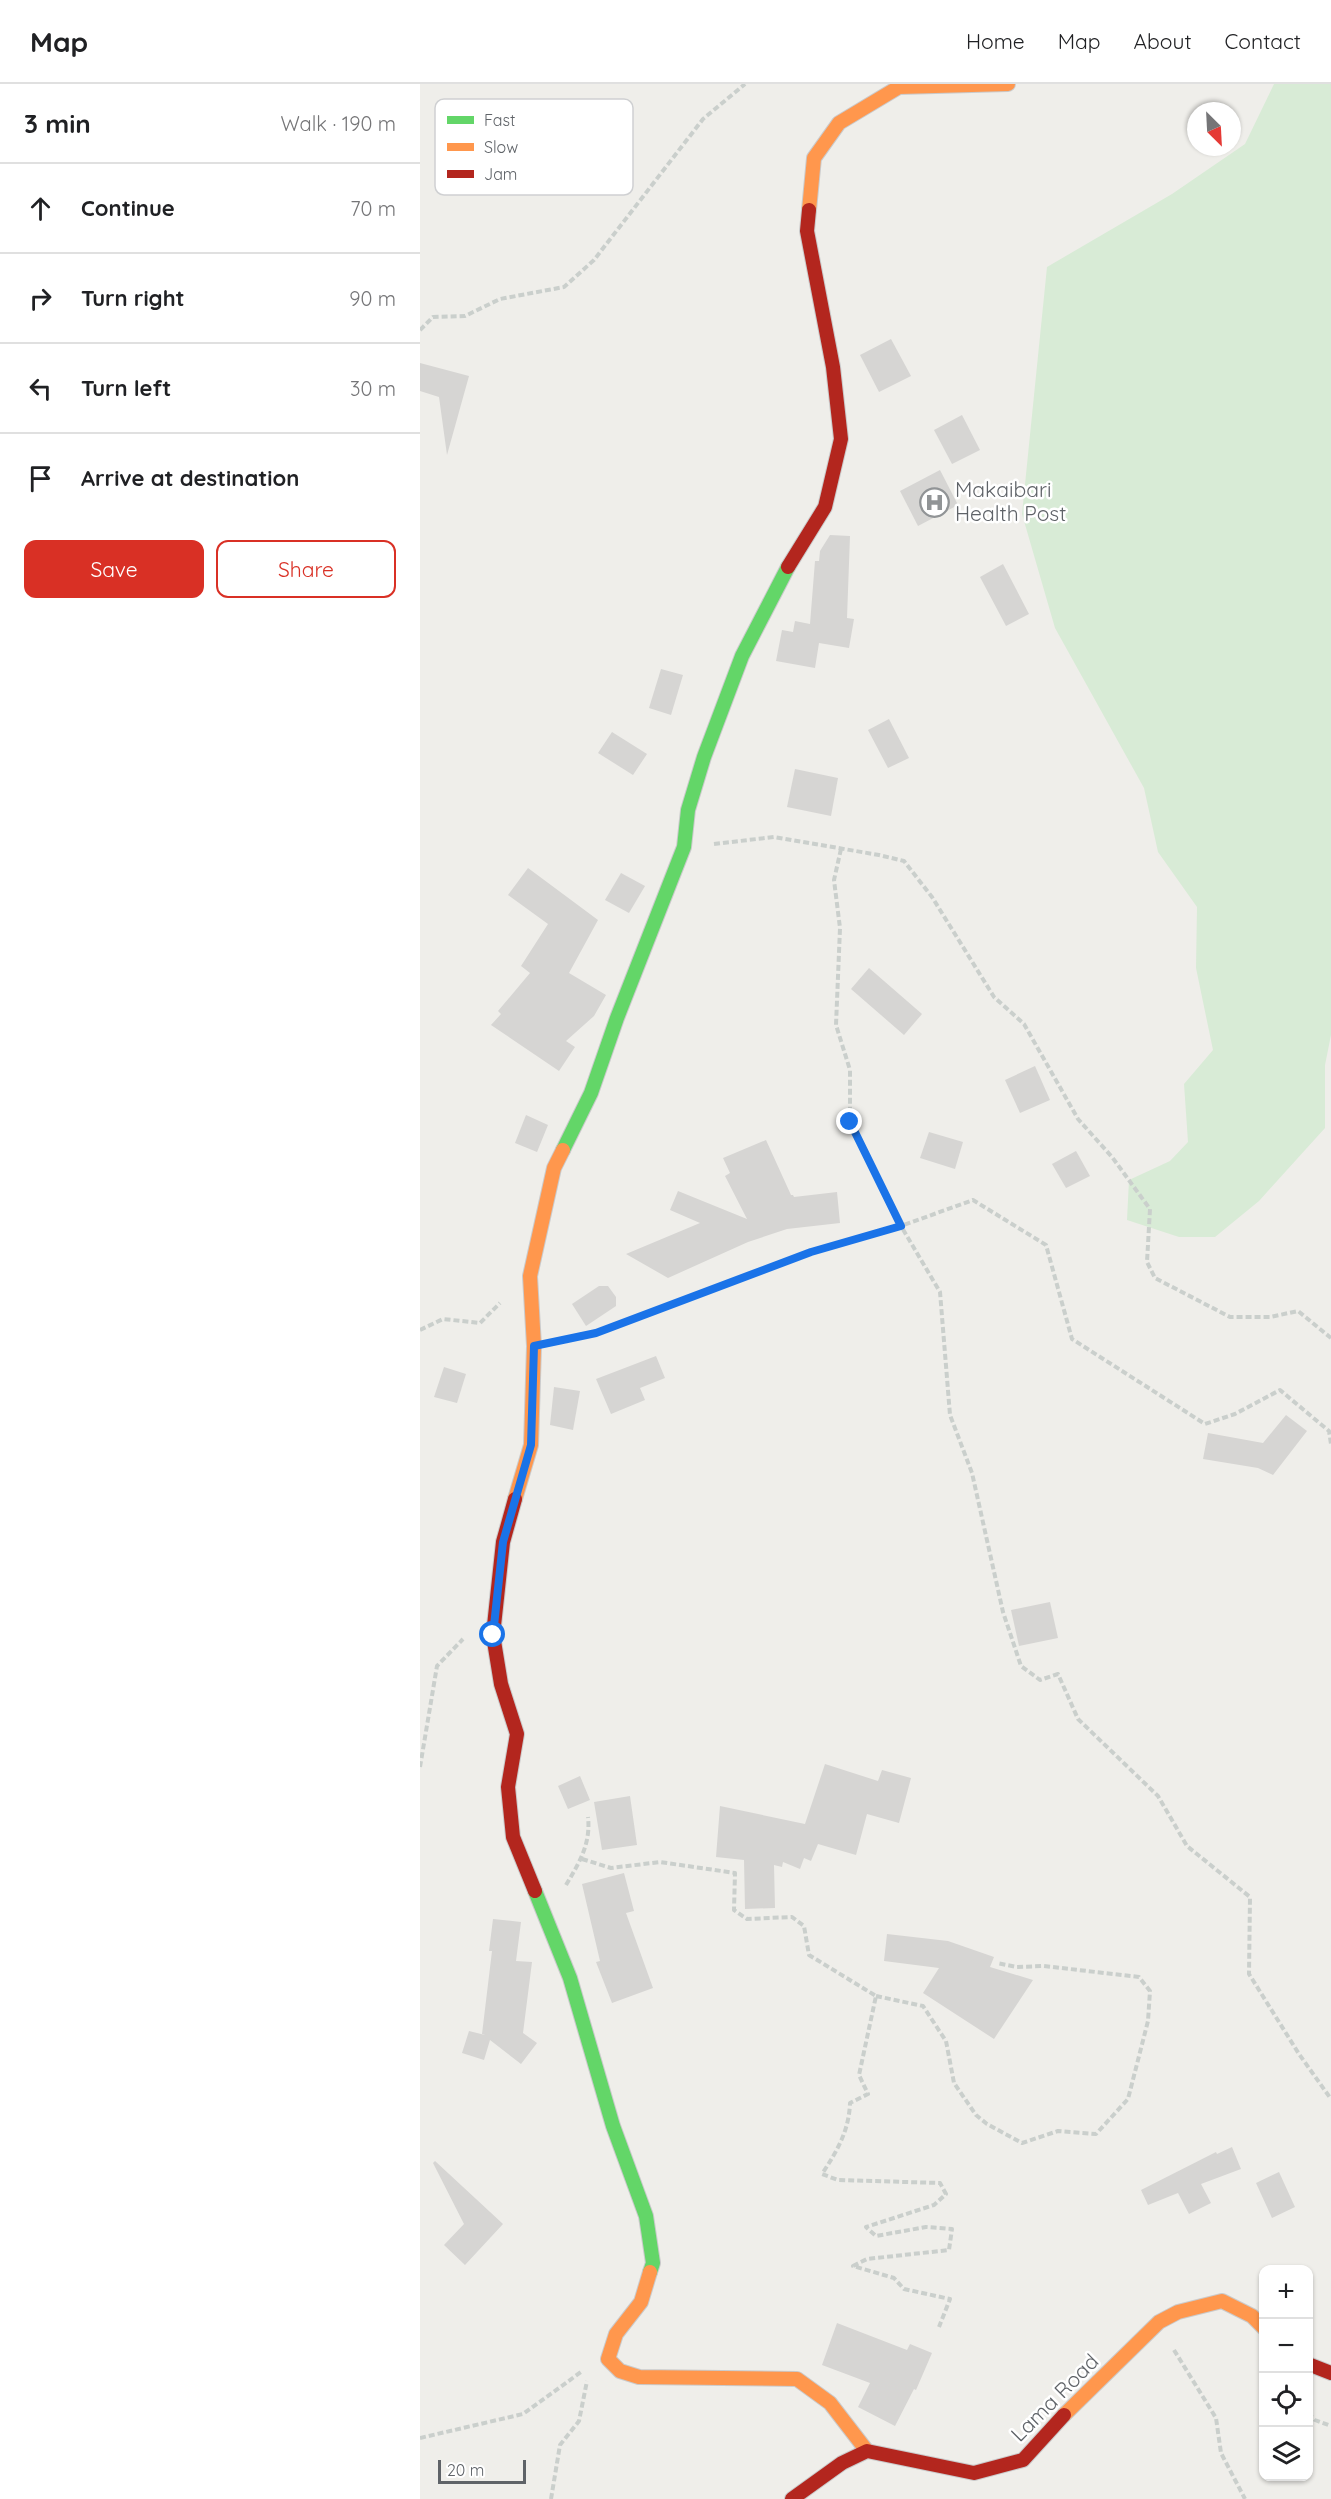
<!DOCTYPE html>
<html lang="en">
<head>
<meta charset="utf-8">
<style>
  body { margin:0; font-family:Quicksand,sans-serif; background:#f6f6f6; color:#202124 }
  .controls { position:absolute; right:18px; bottom:18px; display:grid; overflow:hidden; border-radius:12px; box-shadow:0 2px 4px #0004 }
  .controls button { width:54px; height:54px; display:grid; place-items:center; padding:0; border:0; border-bottom:2px solid #e0e0e0; background:#fff; color:#202124; font:30px sans-serif }
  .compass { position:absolute; left:767px; top:18px; width:54px; height:54px; border-radius:50%; background:#fff; box-shadow:0 2px 4px #0004; rotate:156deg }
  .scale { position:absolute; left:18px; bottom:15px; width:88px; box-sizing:border-box; padding-left:6px; border:3px solid #5f6368; border-top:0; font-size:16px; line-height:21px; white-space:nowrap; color:#5f6368; -webkit-text-stroke:4px #fff; paint-order:stroke }
  .stop { position:absolute; width:18px; height:18px; margin:-14px; border:4px solid #1a73e8; border-radius:50%; background:#fff }
  .stop.end { background:#1a73e8; border-color:#fff; box-shadow:0 2px 6px #0008 }
  .list { margin:0; padding:0; list-style:none }
  h2 { display:flex; justify-content:space-between; align-items:center; height:78px; margin:0; padding:0 24px; font-size:26px }
  h2 small { font-size:20px; font-weight:400; color:#757577 }
  .list li { display:grid; grid-template-columns:39px 1fr auto; gap:18px; align-items:center; box-sizing:border-box; height:90px; padding:0 24px; border-top:2px solid #e0e0e0 }
  .list b { display:block; font-size:22px; white-space:nowrap }
  .list em { font-size:20px; font-style:normal; color:#757577 }
  .actions { display:flex; gap:12px; padding:18px 24px }
  .actions a { flex:1; padding:14px 0; border:2px solid #d93025; border-radius:12px; text-align:center; font-size:21px; color:#d93025 }
  .actions .main { background:#d93025; color:#fff }
  .icon { flex:none; width:33px; height:33px; fill:none; stroke:currentColor; stroke-width:2; stroke-linecap:round; stroke-linejoin:round }
  .map { position:relative; flex:none; width:911px; height:2415px; overflow:hidden }
  header { display:flex; align-items:center; gap:36px; box-sizing:border-box; height:84px; padding:0 30px; background:#fff; border-bottom:2px solid #e0e0e0 }
  header strong { font-size:28px }
  nav { display:flex; gap:33px; margin-inline-start:auto; font-size:21px }
  main { display:flex }
  aside { flex:1; background:#fff }
  .map>svg:first-child { display:block }
</style>
</head>
<body>
<header>
<strong>Map</strong>
<nav><a>Home</a><a>Map</a><a>About</a><a>Contact</a></nav>
</header>
<main>
<aside>
<h2>3 min<small>Walk · 190 m</small></h2>
<ul class="list">
<li><svg class="icon" aria-label="ahead" viewBox="0 0 24 24"><path d="M12 20V5M6 11l6-6 6 6"/></svg><div><b>Continue</b></div><em>70 m</em></li>
<li><svg class="icon" aria-label="right" viewBox="0 0 24 24"><path d="M7 20v-9h11M14 6l5 5-5 5"/></svg><div><b>Turn right</b></div><em>90 m</em></li>
<li><svg class="icon" aria-label="left" viewBox="0 0 24 24"><path d="M17 20v-9H6M10 6l-5 5 5 5"/></svg><div><b>Turn left</b></div><em>30 m</em></li>
<li><svg class="icon" aria-label="arrive" viewBox="0 0 24 24"><path d="M6 21V4h12l-3 4 3 4H6"/></svg><div><b>Arrive at destination</b></div></li>
</ul>
<div class="actions"><a class="main">Save</a><a>Share</a></div>
</aside>
<div class="map">
<svg width="911" height="2415" viewBox="0 0 911 2415">
  <rect width="100%" height="100%" fill="#efeeea"/>
  <polygon fill="#d8ebd6" points="854,0 911,0 911,951 905,981 905,1044 839,1117 795,1153 759,1153 707,1136 709,1096 750,1077 768,1058 764,1000 793,966 776,884 777,823 738,768 724,704 635,544 602,430 627,183 752,110 825,60"/>
  <g fill="#d6d5d3">
    <polygon points="471,255 491,292 459,308 440,271"/>
    <polygon points="0,279 49,292 27,371 19,313 0,307"/>
    <polygon points="542,331 560,366 532,380 514,346"/>
    <polygon points="520,386 538,421 498,442 480,407"/>
    <polygon points="410,451 430,452 427,534 434,535 429,564 399,559 395,584 356,577 362,546 373,548 375,537 390,540 395,477 399,477 400,467"/>
    <polygon points="583,480 609,530 586,542 560,493"/>
    <polygon points="241,585 263,591 251,631 229,624"/>
    <polygon points="469,635 489,674 468,684 448,646"/>
    <polygon points="192,648 227,670 213,691 178,669"/>
    <polygon points="375,685 418,694 411,732 367,723"/>
    <polygon points="108,784 178,836 149,889 186,911 174,932 146,957 155,963 139,987 71,941 81,930 78,927 110,889 101,882 128,840 88,811"/>
    <polygon points="201,789 225,802 209,829 185,816"/>
    <polygon points="449,884 502,930 484,951 431,905"/>
    <polygon points="615,982 630,1016 600,1029 585,996"/>
    <polygon points="106,1031 128,1041 117,1068 95,1059"/>
    <polygon points="509,1048 543,1058 535,1085 500,1074"/>
    <polygon points="346,1056 371,1111 373,1111 374,1113 417,1108 420,1139 367,1145 328,1158 248,1194 206,1170 280,1139 250,1126 258,1107 327,1135 305,1092 310,1089 303,1074"/>
    <polygon points="656,1067 670,1092 646,1104 632,1080"/>
    <polygon points="179,1202 188,1202 196,1213 196,1222 166,1242 152,1220"/>
    <polygon points="236,1272 245,1294 220,1304 225,1316 191,1330 176,1295"/>
    <polygon points="24,1283 46,1290 37,1319 14,1313"/>
    <polygon points="134,1303 160,1307 153,1346 130,1341"/>
    <polygon points="866,1331 887,1347 853,1391 838,1384 783,1375 788,1349 843,1359"/>
    <polygon points="630,1518 638,1554 599,1562 591,1526"/>
    <polygon points="405,1680 458,1697 462,1686 491,1694 479,1739 447,1730 436,1771 398,1760 391,1777 384,1774 380,1785 363,1778 362,1783 354,1781 355,1824 325,1825 324,1776 296,1773 300,1722 385,1740"/>
    <polygon points="160,1692 170,1716 148,1725 138,1702"/>
    <polygon points="210,1712 217,1761 182,1766 174,1718"/>
    <polygon points="204,1789 214,1827 206,1829 233,1904 192,1919 176,1878 180,1877 162,1800"/>
    <polygon points="73,1835 101,1838 96,1877 112,1878 103,1949 117,1959 101,1980 70,1956 64,1976 42,1969 49,1947 65,1951 62,1950 72,1867 69,1867"/>
    <polygon points="467,1850 528,1857 574,1873 570,1883 613,1896 574,1955 503,1909 519,1884 464,1877"/>
    <polygon points="812,2063 821,2085 781,2100 791,2119 769,2130 758,2109 728,2121 721,2106 796,2068 797,2070"/>
    <polygon points="15,2077 83,2140 45,2181 24,2161 44,2140 13,2079"/>
    <polygon points="859,2088 875,2123 852,2134 836,2099"/>
    <polygon points="417,2239 487,2266 490,2260 512,2269 496,2306 494,2305 475,2342 438,2323 450,2299 402,2281"/>
  </g>
  <g fill="none" stroke-linecap="round" stroke-linejoin="round">
    <defs>
      <g id="fast">
        <polyline points="143,1066 171,1009 197,934 264,763 268,726 284,673 322,572 368,483"/>
        <polyline points="115,1807 150,1894 193,2042 226,2132 233,2179 230,2188"/>
      </g>
      <g id="slow">
        <polyline points="389,126 394,74 419,39 479,3 588,0"/>
        <polyline points="95,1415 111,1361 114,1262 110,1192 134,1084 143,1066"/>
        <polyline points="230,2188 221,2218 196,2250 188,2275 200,2287 219,2293 377,2295 410,2319 447,2367"/>
        <polyline points="644,2331 739,2238 758,2228 802,2217 832,2232 844,2244"/>
      </g>
      <g id="jam">
        <polyline points="368,483 405,423 421,355 413,283 387,147 389,126"/>
        <polyline points="95,1415 83,1458 73,1551 81,1600 97,1650 88,1703 93,1753 115,1807"/>
        <polyline points="888,2280 911,2289"/>
        <polyline points="372,2415 422,2379 447,2367 554,2389 603,2376 644,2331"/>
      </g>
    </defs>
    <use href="#fast" stroke="#cacacb" stroke-width="16"/>
    <use href="#slow" stroke="#cacacb" stroke-width="16"/>
    <use href="#jam" stroke="#cacacb" stroke-width="16"/>
    <g stroke="#cacfcc" stroke-width="4" stroke-dasharray="6 3" stroke-linecap="butt">
      <polyline points="0,246 13,233 45,232 80,215 144,203 174,176 283,35 325,0"/>
      <polyline points="294,760 354,753 459,771 484,777 512,813 574,913 604,940 658,1035 692,1073 730,1125 727,1178 735,1194 810,1233 850,1233 878,1227 911,1254"/>
      <polyline points="421,765 414,796 420,844 416,941 430,986 430,1038 481,1142 520,1208 530,1331 552,1389 583,1528 601,1582 620,1596 638,1590 658,1635 738,1712 767,1762 830,1813 829,1890 879,1970 911,2015"/>
      <polyline points="0,1246 23,1235 60,1239 80,1219"/>
      <polyline points="144,1256 176,1249 391,1168 481,1142 553,1116 626,1161 652,1255 785,1340 815,1330 860,1306 909,1347 911,1360"/>
      <polyline points="0,1683 17,1582 43,1555"/>
      <path d="M162 1775 191 1784 240 1778 315 1789 314 1826 327 1835 372 1833 384 1842 389 1871 456 1912 439 1991 448 2010 430 2019C429 2047 417 2067 402 2090L418 2096 520 2099 526 2110 514 2121 446 2143 456 2152 506 2143 532 2145 529 2166 447 2175 433 2182 474 2194 484 2205 530 2215 519 2243"/>
      <path d="M146 1801C159 1779 171 1760 168 1733"/>
      <polyline points="456,1912 503,1922 526,1957 534,1999 556,2031 567,2040 602,2059 638,2047 676,2050 708,2015 728,1937 730,1907 719,1893 624,1882 597,1883 577,1879"/>
      <polyline points="754,2266 796,2334 801,2369 825,2415"/>
      <polyline points="888,2329 895,2336 911,2342"/>
      <polyline points="0,2354 103,2330 161,2288"/>
      <polyline points="131,2415 140,2361 159,2337 167,2297"/>
    </g>
    <use href="#fast" stroke="#63d668" stroke-width="14"/>
    <use href="#slow" stroke="#ff974d" stroke-width="14"/>
    <use href="#jam" stroke="#b3261e" stroke-width="14"/>
  </g>
  <g fill="none" stroke-linecap="round" stroke-linejoin="round">
    <polyline stroke="#1a73e8" stroke-width="8" points="73,1551 83,1458 111,1361 114,1262 176,1249 391,1168 481,1142 430,1038"/>
  </g>
  <defs>
    <symbol id="hospital-ring" viewBox="-11 -11 22 22"><circle r="9.5" fill="#fff" stroke="#919496" stroke-width="1.5"/><path d="M-5-5h3v3.5h4V-5h3V5h-3V1.5h-4V5h-3Z" fill="#919496"/></symbol>
  </defs>
  <g fill-rule="evenodd">
    <use href="#hospital-ring" x="498" y="402" width="33" height="33"/>
  </g>
  <g text-anchor="middle" stroke-width="5" stroke-linejoin="round" paint-order="stroke">
    <g font-size="21" fill="#5f6368" stroke="#fff" text-anchor="start">
      <text x="535" y="413">Makaibari<tspan x="535" dy="24">Health Post</tspan></text>
    </g>
    <g font-size="21" fill="#5f6368" stroke="#fff">
      <text transform="translate(635 2314) rotate(-45)" y="7">Lama Road</text>
    </g>
  </g>
  <rect x="15" y="15" width="198" height="96" rx="9" fill="#fff" stroke="#cfd0d2" stroke-width="1.5"/>
  <rect x="27" y="32" width="27" height="8" fill="#63d668"/>
  <rect x="27" y="59" width="27" height="8" fill="#ff974d"/>
  <rect x="27" y="86" width="27" height="8" fill="#b3261e"/>
  <g font-size="16" fill="#5f6368">
    <text x="64" y="42">Fast</text>
    <text x="64" y="69">Slow</text>
    <text x="64" y="96">Jam</text>
  </g>
</svg>
<div class="controls">
<button>+</button>
<button>−</button>
<button><svg class="icon" aria-label="locate" viewBox="0 0 24 24"><circle cx="12" cy="12" r="6"/><path d="M12 2v4M12 18v4M2 12h4M18 12h4"/></svg></button>
<button><svg class="icon" aria-label="layers" viewBox="0 0 24 24"><path d="M12 4l9 5-9 5-9-5zM3 14l9 5 9-5"/></svg></button>
</div>
<svg class="compass" viewBox="-18 -18 36 36"><path d="M0-13l5 13h-10z" fill="#e53935"/><path d="M0 13l5-13h-10z" fill="#757577"/></svg>
<div class="scale">20 m</div>
<div class="stop" style="left:73px;top:1551px"></div>
<div class="stop end" style="left:430px;top:1038px"></div>
</div>
</main>
</body>
</html>
